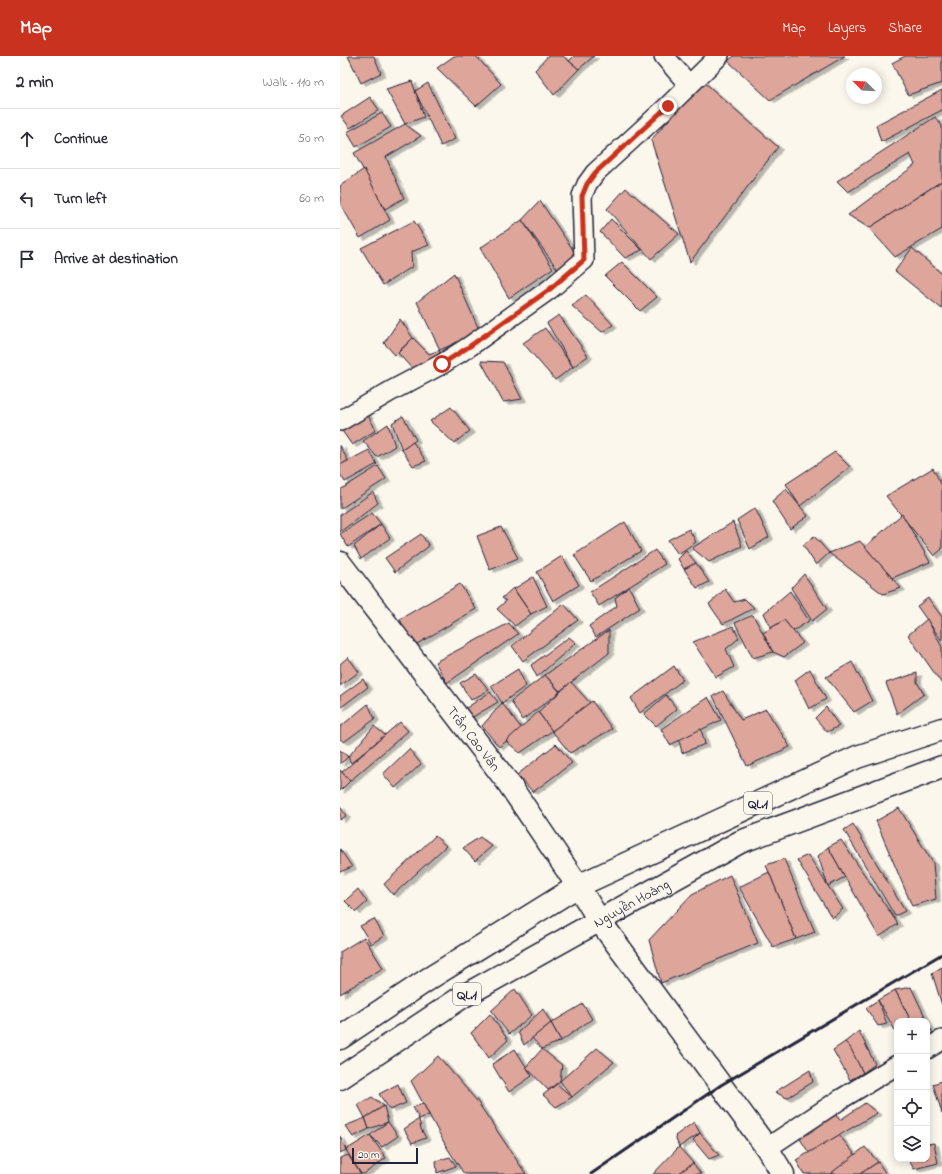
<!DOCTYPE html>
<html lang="en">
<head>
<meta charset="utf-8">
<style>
  body { margin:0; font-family:"Indie Flower",sans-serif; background:#f2f2f3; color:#2b2b33 }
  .controls { position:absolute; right:12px; bottom:12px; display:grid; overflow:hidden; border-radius:8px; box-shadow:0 2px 10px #0003 }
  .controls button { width:36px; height:36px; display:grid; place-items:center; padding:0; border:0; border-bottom:1px solid #e1e1e2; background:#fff; color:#2b2b33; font:20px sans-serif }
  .compass { position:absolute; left:506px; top:12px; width:36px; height:36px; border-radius:50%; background:#fff; box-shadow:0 2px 10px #0003; rotate:294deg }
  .scale { position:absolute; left:12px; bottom:10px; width:66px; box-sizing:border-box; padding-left:4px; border:2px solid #22223b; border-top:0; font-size:11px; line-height:14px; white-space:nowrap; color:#22223b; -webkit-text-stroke:3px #fbf7ec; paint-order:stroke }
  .stop { position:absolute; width:12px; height:12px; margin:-9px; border:3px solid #c8321e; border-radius:50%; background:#fff }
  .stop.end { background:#c8321e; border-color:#fff; box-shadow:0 1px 4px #0008 }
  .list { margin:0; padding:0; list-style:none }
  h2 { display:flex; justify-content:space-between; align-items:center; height:52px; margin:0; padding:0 16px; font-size:17px }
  h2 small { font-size:13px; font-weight:400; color:#7c7c81 }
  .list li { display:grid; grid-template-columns:26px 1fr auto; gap:12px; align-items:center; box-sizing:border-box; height:60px; padding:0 16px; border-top:1px solid #e1e1e2 }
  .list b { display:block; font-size:15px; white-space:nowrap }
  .list em { font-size:13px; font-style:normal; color:#7c7c81 }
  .icon { flex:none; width:22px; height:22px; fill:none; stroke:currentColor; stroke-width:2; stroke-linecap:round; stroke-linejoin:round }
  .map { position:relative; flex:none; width:602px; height:1118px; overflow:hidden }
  header { display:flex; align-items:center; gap:24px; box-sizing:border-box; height:56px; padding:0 20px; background:#c8321e; color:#fff }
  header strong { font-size:19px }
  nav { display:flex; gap:22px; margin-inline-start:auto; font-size:14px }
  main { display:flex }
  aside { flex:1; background:#fff }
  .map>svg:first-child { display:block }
</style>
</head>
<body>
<header>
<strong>Map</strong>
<nav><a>Map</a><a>Layers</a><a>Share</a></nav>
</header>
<main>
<aside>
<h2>2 min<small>Walk · 110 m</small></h2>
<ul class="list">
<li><svg class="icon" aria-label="ahead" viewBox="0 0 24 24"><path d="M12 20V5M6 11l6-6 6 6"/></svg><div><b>Continue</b></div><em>50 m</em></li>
<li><svg class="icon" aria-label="left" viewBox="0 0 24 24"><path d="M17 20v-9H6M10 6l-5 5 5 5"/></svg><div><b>Turn left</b></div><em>60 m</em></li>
<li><svg class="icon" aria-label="arrive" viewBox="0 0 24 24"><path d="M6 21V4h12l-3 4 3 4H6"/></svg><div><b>Arrive at destination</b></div></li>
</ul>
</aside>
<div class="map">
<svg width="602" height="1118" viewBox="0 0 602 1118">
  <defs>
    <filter id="shadow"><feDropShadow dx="4.5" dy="2.5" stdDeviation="0" flood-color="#0004"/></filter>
  </defs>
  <rect width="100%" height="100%" fill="#fbf7ec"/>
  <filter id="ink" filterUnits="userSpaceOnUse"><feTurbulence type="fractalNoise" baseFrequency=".025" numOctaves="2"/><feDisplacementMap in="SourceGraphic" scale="8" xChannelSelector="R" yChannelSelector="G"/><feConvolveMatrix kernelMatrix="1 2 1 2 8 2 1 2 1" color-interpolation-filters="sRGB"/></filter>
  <g filter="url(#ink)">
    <g fill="#dea59a" stroke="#22223b" filter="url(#shadow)">
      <polygon points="8,0 34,0 41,17 21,27"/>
      <polygon points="114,0 136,0 161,28 136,50 97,12"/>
      <polygon points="208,0 223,0 239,13 214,39 195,14"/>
      <polygon points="234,0 254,0 239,13 229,5"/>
      <polygon points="394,0 505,0 430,44 388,5"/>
      <polygon points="565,0 602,0 602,27 568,39 552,7"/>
      <polygon points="72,25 84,61 65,68 46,33"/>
      <polygon points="363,25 438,91 350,206 311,84"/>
      <polygon points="88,27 115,83 101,90 75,35"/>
      <polygon points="602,34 602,54 541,86 536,69"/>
      <polygon points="30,41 39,54 10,72 1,60"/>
      <polygon points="42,57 51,71 16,91 7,76"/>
      <polygon points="595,61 602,70 602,125 529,172 508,159 575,109 570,98 508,136 497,125"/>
      <polygon points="65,68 81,80 46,101 64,142 45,153 14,97"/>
      <polygon points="24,113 50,164 20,182 0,147 0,130"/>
      <polygon points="602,125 602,173 555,201 529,172"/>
      <polygon points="286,132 339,178 311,203 267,153"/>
      <polygon points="200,145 240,204 219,215 182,164"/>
      <polygon points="271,163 302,194 285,202 260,176"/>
      <polygon points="182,164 213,212 169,242 140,192"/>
      <polygon points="74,165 89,189 71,196 72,211 43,229 21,192"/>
      <polygon points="572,192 602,218 602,253 555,215"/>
      <polygon points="282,206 317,241 300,255 265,220"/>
      <polygon points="114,217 140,276 100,294 77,246"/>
      <polygon points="246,239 273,269 262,276 232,250"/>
      <polygon points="219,259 248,300 233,311 207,267"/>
      <polygon points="60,263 73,282 55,299 44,287"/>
      <polygon points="205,272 233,311 215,324 183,287"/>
      <polygon points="73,282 89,298 100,294 98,304 74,315 58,297"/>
      <polygon points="141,305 163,306 182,343 163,346"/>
      <polygon points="111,351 130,375 114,387 90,365"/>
      <polygon points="25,354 36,374 12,389 0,372"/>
      <polygon points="63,360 76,384 62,394 52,367"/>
      <polygon points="48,368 55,390 37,401 23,385"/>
      <polygon points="73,386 86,405 73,410 62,394"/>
      <polygon points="0,389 8,405 0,409"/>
      <polygon points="29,394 37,408 5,426 0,418 0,409"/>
      <polygon points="495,396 510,411 460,450 446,428"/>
      <polygon points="38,410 46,423 0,453 0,434"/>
      <polygon points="593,412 602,430 602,493 594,500 546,440"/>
      <polygon points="446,433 468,460 450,473 432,445"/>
      <polygon points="33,436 38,447 0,476 0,459"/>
      <polygon points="415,452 429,481 410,493 397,464"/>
      <polygon points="32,457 41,468 8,491 0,478"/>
      <polygon points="562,458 590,506 552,522 525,491"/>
      <polygon points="285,466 301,495 251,525 234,499"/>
      <polygon points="393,466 402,490 369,506 352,492"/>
      <polygon points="41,468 50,482 21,503 14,490"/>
      <polygon points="161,471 178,502 150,514 137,480"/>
      <polygon points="349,473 356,486 338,498 328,484"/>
      <polygon points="81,478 89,490 55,516 45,502"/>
      <polygon points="474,480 489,497 476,509 463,489"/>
      <polygon points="520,485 525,491 561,532 543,538 489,497"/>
      <polygon points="315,494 325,508 259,550 250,536"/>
      <polygon points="346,495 356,507 344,513 338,503"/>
      <polygon points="222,500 239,529 213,545 197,516"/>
      <polygon points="356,507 369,526 357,532 344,513"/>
      <polygon points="464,518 487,553 472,565 451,532"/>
      <polygon points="193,521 207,550 191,558 174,533"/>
      <polygon points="120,528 136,553 72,591 60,563"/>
      <polygon points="289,531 300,552 256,581 249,570 277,550 275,542"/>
      <polygon points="173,532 191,558 175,570 157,553 166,545 162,542"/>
      <polygon points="385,533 394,546 405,543 414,552 383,568 369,548"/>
      <polygon points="450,535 469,565 453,575 444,564 431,572 424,557"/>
      <polygon points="588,542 602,561 602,585 577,550"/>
      <polygon points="224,548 238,564 183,605 172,590"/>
      <polygon points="413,559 433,596 413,602 395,567"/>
      <polygon points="587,563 602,591 602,628 568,579"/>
      <polygon points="444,564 463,587 444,601 433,596 423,577"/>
      <polygon points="169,567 178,578 107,627 95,606"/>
      <polygon points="393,570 399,582 386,593 394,611 376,621 353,586"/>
      <polygon points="269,574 269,597 220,635 205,619"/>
      <polygon points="229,581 236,587 197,621 191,609"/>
      <polygon points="8,601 19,616 0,630 0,608"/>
      <polygon points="512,606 532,645 514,656 486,621"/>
      <polygon points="334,610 343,624 300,657 291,642"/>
      <polygon points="178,613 186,630 162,647 151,630"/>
      <polygon points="470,613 486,643 469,653 455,624"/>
      <polygon points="577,617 577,626 584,638 557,658 546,627"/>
      <polygon points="136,618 149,634 131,644 120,627"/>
      <polygon points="205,619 220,636 182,664 171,645"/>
      <polygon points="23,623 28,631 0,652 0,640"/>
      <polygon points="231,626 250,647 212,675 198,656"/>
      <polygon points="383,635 401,664 426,653 450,691 407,710 373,640"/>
      <polygon points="150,636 158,646 126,665 119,657"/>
      <polygon points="326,639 337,653 316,670 304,658"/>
      <polygon points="368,641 381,664 330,689 321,673"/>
      <polygon points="252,645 272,673 230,697 212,675"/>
      <polygon points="162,647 182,673 159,691 142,670"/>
      <polygon points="28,648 35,663 4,686 0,683 0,671"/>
      <polygon points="486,651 499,670 487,676 475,662"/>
      <polygon points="198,656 212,675 180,697 166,685"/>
      <polygon points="60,666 68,675 10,725 2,716"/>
      <polygon points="34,670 45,679 11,707 8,701"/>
      <polygon points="361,673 365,688 342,697 339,684"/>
      <polygon points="216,688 232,707 193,736 177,719"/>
      <polygon points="69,693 81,708 55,732 43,718"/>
      <polygon points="0,694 8,701 0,708"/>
      <polygon points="0,714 10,725 0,735"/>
      <polygon points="0,750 6,760 0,764"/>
      <polygon points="559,752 593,807 596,843 572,850 536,765"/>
      <polygon points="513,768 565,855 555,860 504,774"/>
      <polygon points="95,780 106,790 53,839 44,828"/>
      <polygon points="140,781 152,790 135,805 123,792"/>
      <polygon points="501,784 558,868 539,881 488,791"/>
      <polygon points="488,791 505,821 488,830 478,800"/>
      <polygon points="0,793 12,811 0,816"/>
      <polygon points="468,799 503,853 492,862 457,804"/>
      <polygon points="444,803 475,876 456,883 426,809"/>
      <polygon points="429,816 456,883 433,891 399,831"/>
      <polygon points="390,819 418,887 321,927 309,884 352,838"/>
      <polygon points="18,833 27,846 16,856 5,845"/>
      <polygon points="34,863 44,880 31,888 20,870"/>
      <polygon points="24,881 43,912 0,938 0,896"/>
      <polygon points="602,911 602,949 592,917"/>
      <polygon points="571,931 597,986 587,985 587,965 571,965 555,934"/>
      <polygon points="175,933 192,959 169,978 151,955"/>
      <polygon points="555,934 571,965 557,965 557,978 538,944"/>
      <polygon points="538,944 547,968 538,970 526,952"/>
      <polygon points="243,948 252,963 221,985 211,967"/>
      <polygon points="203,953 211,967 184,989 178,976"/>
      <polygon points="150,958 168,984 149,1002 131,977"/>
      <polygon points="211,967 221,985 202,993 192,982"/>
      <polygon points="519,975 535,1008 523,1017 505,986"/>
      <polygon points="505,986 510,991 523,1017 510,1024 493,994"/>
      <polygon points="257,992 274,1006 232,1041 220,1025"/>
      <polygon points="175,993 192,1020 169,1036 152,1008"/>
      <polygon points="202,993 222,1009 220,1025 208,1034 186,1011"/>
      <polygon points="98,1000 137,1045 186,1118 124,1118 106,1090 71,1025"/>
      <polygon points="470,1014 473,1026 447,1042 435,1036"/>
      <polygon points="602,1025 602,1057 593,1028"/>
      <polygon points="58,1028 66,1047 50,1054 39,1038"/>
      <polygon points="217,1028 232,1041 216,1051 203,1039"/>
      <polygon points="32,1041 44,1050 25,1062 18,1049"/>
      <polygon points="83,1047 89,1059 79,1063 73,1051"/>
      <polygon points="525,1047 537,1057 469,1097 455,1075 489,1052 500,1064"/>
      <polygon points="44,1050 48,1066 29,1073 25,1062"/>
      <polygon points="25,1062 29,1073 13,1081 5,1070"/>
      <polygon points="79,1063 81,1073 86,1082 72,1087 64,1073"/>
      <polygon points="48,1066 58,1080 42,1091 30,1079"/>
      <polygon points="354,1066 360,1077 339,1091 335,1080"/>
      <polygon points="360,1077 379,1099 369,1103 353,1084"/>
      <polygon points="30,1079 46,1102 24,1118 21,1118 6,1094"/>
      <polygon points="499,1079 517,1101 492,1118 464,1118 456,1104"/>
      <polygon points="0,1080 6,1094 0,1097"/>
      <polygon points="594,1087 598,1107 574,1113 568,1103 587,1103 587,1088"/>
      <polygon points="339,1091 353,1107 338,1118 313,1118"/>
      <polygon points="525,1091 538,1106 520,1118 490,1118"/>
      <polygon points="8,1099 21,1118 0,1118 0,1102"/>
      <polygon points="110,1101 116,1110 97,1117 96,1105"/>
      <polygon points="538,1106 546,1118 520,1118"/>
      <polygon points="353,1107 361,1118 338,1118"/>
    </g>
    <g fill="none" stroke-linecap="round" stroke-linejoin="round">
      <defs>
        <g id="minor">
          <polyline points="324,0 349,29"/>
          <polyline points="0,365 51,335 102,308 130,290 210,233 244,204 242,140 247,128 255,117 328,50 379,0"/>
          <polyline points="587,993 602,984"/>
          <polyline points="427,1092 501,1043 557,1009"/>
        </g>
        <g id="secondary">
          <path id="s1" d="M0 507 169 728 238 830 259 864 427 1092 443 1118"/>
        </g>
        <g id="trunk">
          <polyline points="0,982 90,922 238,830 517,701 602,673"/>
          <path id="s2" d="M0 1022 122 941 400 786 602 711"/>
        </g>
      </defs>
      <use href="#minor" stroke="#22223b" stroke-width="22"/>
      <use href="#secondary" stroke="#22223b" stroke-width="25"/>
      <use href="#trunk" stroke="#22223b" stroke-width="25"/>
      <use href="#minor" stroke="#fbf7ec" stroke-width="19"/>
      <use href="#secondary" stroke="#fbf7ec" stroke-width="22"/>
      <use href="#trunk" stroke="#fbf7ec" stroke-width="22"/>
      <polyline stroke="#22223b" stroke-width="3" points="251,1118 381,1029 602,898"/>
    </g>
  </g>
  <g fill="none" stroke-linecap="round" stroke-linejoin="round" filter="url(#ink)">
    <polyline stroke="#c8321e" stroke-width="5" points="102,308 130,290 210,233 244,204 242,140 247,128 255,117 328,50"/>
  </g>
  <g text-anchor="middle" stroke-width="3" stroke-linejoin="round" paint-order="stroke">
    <g fill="#fbf7ec" stroke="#636270" stroke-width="1">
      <rect x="404" y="736" width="28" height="22" rx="3"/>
      <rect x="113" y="927" width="28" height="22" rx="3"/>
    </g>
    <g font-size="13" font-weight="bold" fill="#22223b">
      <text x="418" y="752">QL.1</text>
      <text x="127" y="943">QL.1</text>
    </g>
    <g font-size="14" fill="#22223b" stroke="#fbf7ec">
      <text dy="5" stroke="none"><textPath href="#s1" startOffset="221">Trần Cao Vân</textPath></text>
      <text dy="5" stroke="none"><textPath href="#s2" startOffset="340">Nguyễn Hoàng</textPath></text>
    </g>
  </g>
</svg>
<div class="controls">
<button>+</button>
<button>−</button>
<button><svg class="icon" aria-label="locate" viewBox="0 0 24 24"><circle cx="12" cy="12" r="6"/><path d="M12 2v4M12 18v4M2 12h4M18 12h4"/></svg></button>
<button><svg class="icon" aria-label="layers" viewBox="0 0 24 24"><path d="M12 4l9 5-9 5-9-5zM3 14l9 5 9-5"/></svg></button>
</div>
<svg class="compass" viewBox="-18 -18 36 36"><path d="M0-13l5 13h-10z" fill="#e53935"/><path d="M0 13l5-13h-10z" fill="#7c7c81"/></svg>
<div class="scale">20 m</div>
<div class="stop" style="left:102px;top:308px"></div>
<div class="stop end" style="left:328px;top:50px"></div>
</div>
</main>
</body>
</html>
